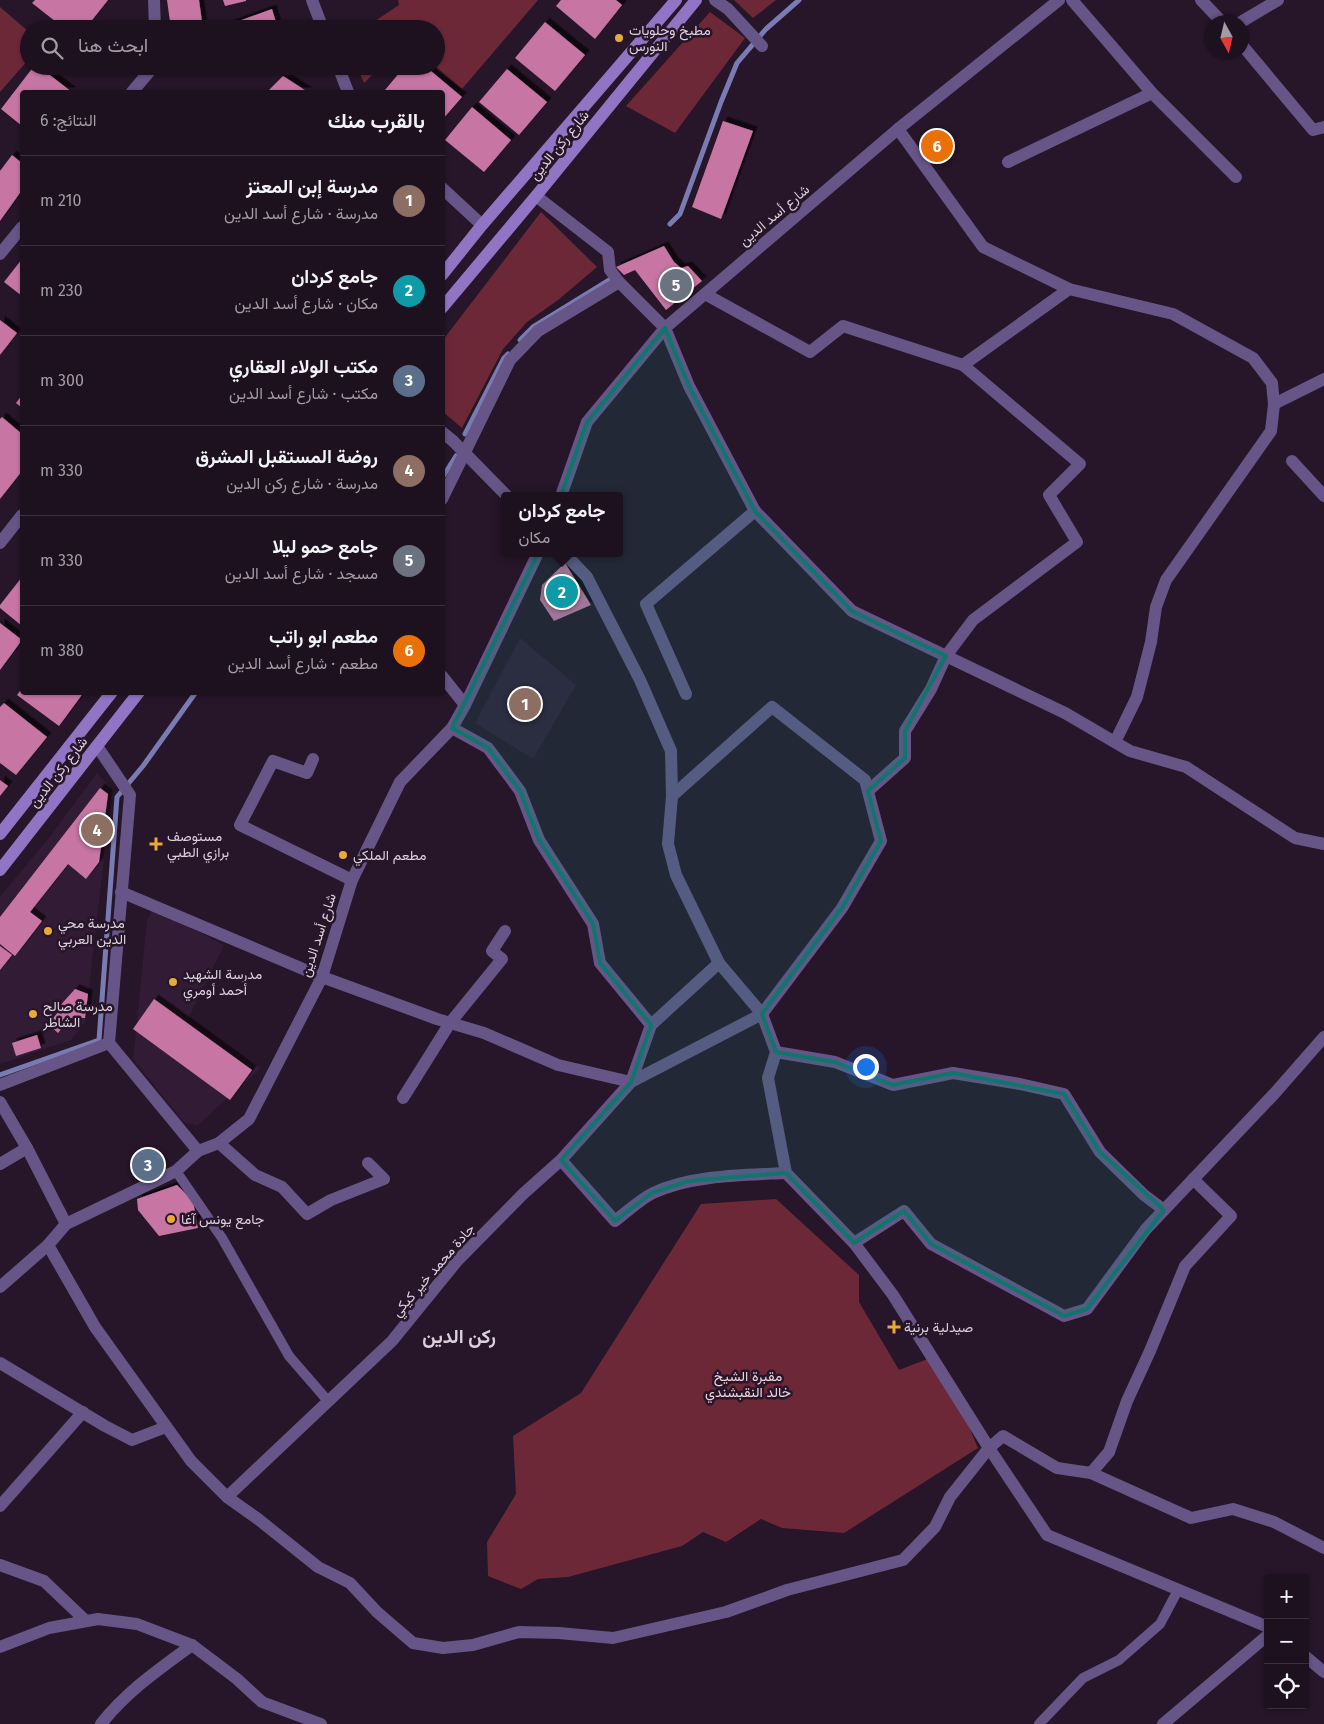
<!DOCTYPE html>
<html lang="ar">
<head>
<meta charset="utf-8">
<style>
  body { margin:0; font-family:"Fira Sans",Vazirmatn,sans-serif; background:#251928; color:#f1f3f6; direction:rtl }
  .controls { position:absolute; right:15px; bottom:15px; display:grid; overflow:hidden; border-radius:5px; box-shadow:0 1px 4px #0004 }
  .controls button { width:45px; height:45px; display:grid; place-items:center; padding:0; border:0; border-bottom:1px solid #3b303d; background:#1d101f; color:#f1f3f6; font:25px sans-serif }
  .compass { position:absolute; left:1204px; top:15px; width:45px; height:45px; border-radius:50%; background:#1d101f; box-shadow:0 1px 4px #0004; rotate:172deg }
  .you { position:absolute; left:865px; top:1066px; width:18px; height:18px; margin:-12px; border:4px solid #fff; border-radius:50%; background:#1a73e8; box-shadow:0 0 0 8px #1a73e833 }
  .badge { display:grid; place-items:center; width:32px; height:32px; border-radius:50%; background:#8c9099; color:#fff; font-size:16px; font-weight:700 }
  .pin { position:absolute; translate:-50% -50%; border:2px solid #fff; box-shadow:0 1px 5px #0006 }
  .popup { position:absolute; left:501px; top:492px; width:122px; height:65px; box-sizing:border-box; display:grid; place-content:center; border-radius:5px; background:#1d101f; filter:drop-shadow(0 1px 4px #0005); font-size:16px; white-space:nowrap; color:#a09da4 }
  .popup b { font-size:19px; color:#f1f3f6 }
  .popup::after { content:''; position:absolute; left:50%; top:100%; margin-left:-10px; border:10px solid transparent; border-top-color:#1d101f }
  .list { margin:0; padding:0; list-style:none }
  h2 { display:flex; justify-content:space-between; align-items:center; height:65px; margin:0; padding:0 20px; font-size:21px }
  h2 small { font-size:16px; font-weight:400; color:#a09da4 }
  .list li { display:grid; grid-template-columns:32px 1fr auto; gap:15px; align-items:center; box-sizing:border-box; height:90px; padding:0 20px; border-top:1px solid #3b303d }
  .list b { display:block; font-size:19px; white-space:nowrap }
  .list p { margin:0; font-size:16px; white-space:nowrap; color:#a09da4 }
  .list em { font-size:16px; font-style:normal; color:#a09da4 }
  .icon { flex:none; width:28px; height:28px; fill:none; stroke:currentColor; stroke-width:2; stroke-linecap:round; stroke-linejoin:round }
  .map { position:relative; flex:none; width:1324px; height:1724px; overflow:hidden; direction:ltr }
  .search { position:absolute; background:#1d101f; box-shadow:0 1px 4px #0004; left:20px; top:20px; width:425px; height:55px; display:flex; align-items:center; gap:12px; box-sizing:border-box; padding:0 18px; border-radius:28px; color:#a09da4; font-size:19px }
  .panel { position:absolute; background:#1d101f; box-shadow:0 1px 4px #0004; left:20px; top:90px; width:425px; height:605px; border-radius:5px; direction:rtl }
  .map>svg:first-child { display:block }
</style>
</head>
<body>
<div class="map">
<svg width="1324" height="1724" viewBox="0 0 1324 1724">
  <defs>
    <filter id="shadow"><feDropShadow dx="4.5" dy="-4.5" stdDeviation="0" flood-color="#0009"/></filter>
  </defs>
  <rect width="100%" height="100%" fill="#271529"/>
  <g fill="#321b35">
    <polygon points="520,638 576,685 533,759 475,723"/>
    <polygon points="97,773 112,790 85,1022 71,1040 0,1064 0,897 48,839"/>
    <polygon points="153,909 224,945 188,1019 261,1068 197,1126 184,1122 133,1059 147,920"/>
  </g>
  <g fill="#6d2838">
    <polygon points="398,0 538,0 462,89 432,66 436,66 436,29 363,29 399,5"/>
    <polygon points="734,0 776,0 753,18"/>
    <polygon points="0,7 29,32 29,59 0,92"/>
    <polygon points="710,12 745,38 675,133 626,106"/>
    <polygon points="357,66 381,66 364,83"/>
    <polygon points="541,212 597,267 558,300 527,322 503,349 462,428 443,412 443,340"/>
    <polygon points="776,1199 859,1275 859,1302 899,1370 938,1355 978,1448 844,1533 782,1528 761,1519 726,1542 703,1532 682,1546 568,1577 538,1579 521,1589 488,1576 487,1542 516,1494 513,1436 581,1393 701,1204"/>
  </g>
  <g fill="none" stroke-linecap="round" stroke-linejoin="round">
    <g stroke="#797bb3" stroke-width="5">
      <polyline points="670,224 680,214 721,102 737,63 766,29 799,0"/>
      <polyline points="520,340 533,327 611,279"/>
      <polyline points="465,434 504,358 508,354"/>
      <polyline points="442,478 456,456"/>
      <polyline points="0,1075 99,1040 117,797 143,766 196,692"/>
    </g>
  </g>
  <g fill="#c776a4" filter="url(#shadow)">
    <polygon points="35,0 108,0 85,29 65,29 32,3"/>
    <polygon points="167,0 199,0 203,29 171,29"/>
    <polygon points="223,0 246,0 246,1 225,6"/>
    <polygon points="561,0 616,0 622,5 595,39 556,6"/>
    <polygon points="272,9 278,29 227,29 225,26"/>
    <polygon points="545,22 585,55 555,91 515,58"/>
    <polygon points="34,66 38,66 72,92 22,92 22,126 1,109"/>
    <polygon points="176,66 197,66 197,67 176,72"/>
    <polygon points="240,66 262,66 243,74"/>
    <polygon points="405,66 425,66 462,97 442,120 442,92 388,92 385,90"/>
    <polygon points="507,69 547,102 519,135 479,102"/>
    <polygon points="283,76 308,92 267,92"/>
    <polygon points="472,107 511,140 484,172 445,140"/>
    <polygon points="723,121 753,131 721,219 692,207"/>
    <polygon points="12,155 22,163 22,190 0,221 0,171"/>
    <polygon points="664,246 674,262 681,268 688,266 702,281 666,310 635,270 624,275 616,267"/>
    <polygon points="22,259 22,296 4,282"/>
    <polygon points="0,320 17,333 0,355"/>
    <polygon points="22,395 22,408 16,403"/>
    <polygon points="2,417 22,434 22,471 0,499 0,419"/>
    <polygon points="565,563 591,605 554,621 540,600 542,585"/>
    <polygon points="22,577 22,626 0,608 0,605"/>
    <polygon points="0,623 22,640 0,670"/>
    <polygon points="22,688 22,692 84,692 59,726 17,695"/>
    <polygon points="4,703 47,737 16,775 0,763 0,707"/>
    <polygon points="0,780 8,786 0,796"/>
    <polygon points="100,788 108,794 99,862 86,879 68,864 30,912 42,921 15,956 0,944 0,917"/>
    <polygon points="0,946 12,955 0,970"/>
    <polygon points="75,989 88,994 85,1018 70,1018 58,1033 48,1024 60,1010 58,1008"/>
    <polygon points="154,999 252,1070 230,1100 133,1029"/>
    <polygon points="37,1035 41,1048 16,1056 12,1043"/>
    <polygon points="177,1185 193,1201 198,1228 159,1236 138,1210 137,1199"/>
  </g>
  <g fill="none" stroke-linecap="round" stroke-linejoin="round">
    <g stroke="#665586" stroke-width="10">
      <polyline points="176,1171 222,1238 289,1356 328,1401"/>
      <polyline points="1039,1724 1083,1678 1119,1660 1160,1624 1178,1590"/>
    </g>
    <g stroke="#665586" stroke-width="12">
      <polyline points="154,0 155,29"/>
      <polyline points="312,0 323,29"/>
      <polyline points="715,0 728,9 762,46"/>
      <polyline points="1072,0 1152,93 1236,177"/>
      <polyline points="1201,0 1222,22"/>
      <polyline points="1241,22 1278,0"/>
      <polyline points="1242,45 1313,130 1324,127"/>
      <polyline points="338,66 348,92"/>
      <polyline points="132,92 154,66"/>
      <polyline points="898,129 983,247 1069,289 1173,314 1253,358 1272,383 1274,404 1271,431 1166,580 1156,607 1151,642 1137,697 1115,742"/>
      <polyline points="1008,162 1152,93"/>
      <polyline points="442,188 482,225"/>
      <polyline points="536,196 608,252 610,270 619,282 665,328 689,386 755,511 852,611 1065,713 1130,751 1186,767 1295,838 1324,844"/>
      <polyline points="0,254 22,227"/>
      <polyline points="705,294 810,352 843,326 963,365 1069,289"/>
      <polyline points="1274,404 1324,379"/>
      <polyline points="442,432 453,441 507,496"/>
      <polyline points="1292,461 1324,496"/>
      <polyline points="561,496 587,422 665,328 898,129 1059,0"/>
      <polyline points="442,499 510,360 538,331 619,282"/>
      <polyline points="0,543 22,515"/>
      <polyline points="564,553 587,577 640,680 671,751 672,796 668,844 676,875 719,963 762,1014 776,1052 768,1078 786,1173 854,1243 893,1295 989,1448 1047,1535 1268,1627"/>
      <polyline points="442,676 465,705"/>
      <polyline points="686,694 646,604 755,511"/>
      <polyline points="452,728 488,748 520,791 539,840 593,924 600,963 651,1025"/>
      <polyline points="97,746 130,795 109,1043 198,1151"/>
      <polyline points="313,759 307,773 273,761 240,825 352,880"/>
      <polyline points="868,791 905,758 905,731 931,689 946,656 973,620 1077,542 1049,495 1080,464 963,365"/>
      <polyline points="121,892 322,977 437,1019 484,1033 558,1065 631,1082 762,1014 842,908 881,841 865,780 772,707 672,796"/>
      <polyline points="776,1052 835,1062 893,1085 953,1073 1020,1084 1064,1094 1100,1152 1144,1195 1164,1210"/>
      <polyline points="0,1085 109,1043"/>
      <polyline points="403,1098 450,1023 502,959 492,951 505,931"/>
      <polyline points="0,1102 27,1148 66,1224"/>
      <polyline points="219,1143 255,1175 282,1187 307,1214 331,1200 384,1179 368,1163"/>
      <path d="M561 1160 615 1221C627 1212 639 1200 653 1193 691 1175 743 1175 786 1173"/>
      <polyline points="0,1164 27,1148"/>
      <polyline points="854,1243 904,1211 931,1244 1064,1316 1087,1309 1146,1229 1274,1094 1324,1037"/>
      <polyline points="48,1245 95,1327 191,1461 227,1497 258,1519 318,1567 350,1583 377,1612 413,1643 443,1648 473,1645 519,1632 559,1633 613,1638 726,1612 787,1590 903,1560 935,1527 950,1497 989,1448 1003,1436 1057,1468 1091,1473 1109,1452 1127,1401 1150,1351 1185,1266 1231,1216 1193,1179"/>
      <polyline points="0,1287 48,1245 66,1224 176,1171 198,1151 219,1143 249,1119 322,977 352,880 400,782 452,728 465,705 538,553"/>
      <polyline points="0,1363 105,1426 132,1440 166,1427"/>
      <polyline points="1091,1473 1191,1518 1233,1509 1274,1522 1324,1548"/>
      <polyline points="227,1497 392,1341 457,1261 523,1194 561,1160 631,1082 651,1025 719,963"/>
      <polyline points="0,1506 83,1412"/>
      <polyline points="0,1565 44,1581 86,1621"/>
      <polyline points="0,1647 49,1628 98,1619 137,1624 192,1645 237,1679 262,1702 321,1724"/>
      <polyline points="1305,1656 1324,1672"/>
      <path d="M101 1724C126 1692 159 1669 192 1645"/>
      <polyline points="1163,1724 1268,1635"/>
    </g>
    <g stroke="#9174c4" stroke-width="12">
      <polyline points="442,275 482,225 676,0"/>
      <polyline points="442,308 536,196 696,0"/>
      <polyline points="0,834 112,692"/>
      <polyline points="0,870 139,692"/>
    </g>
  </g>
  <path fill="#0f766e" fill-opacity="0.2" stroke="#0f766e" stroke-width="4" stroke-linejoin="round" d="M665 328 689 386 755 511 852 611 946 656 905 731V758L868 791 881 841 842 908 762 1014 776 1052 835 1062 893 1085 953 1073 1064 1094 1100 1152 1164 1210 1087 1309 1064 1316 931 1244 904 1211 854 1243 786 1173 689 1181 652 1193 615 1221 561 1160 631 1082 651 1025 600 963 593 924 539 840 520 791 488 748 452 728 547 535 587 422Z"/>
  <g fill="#eaaa38" stroke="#271529" stroke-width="2">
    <circle cx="619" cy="38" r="5"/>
    <path d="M153.5 836.5h5v5h5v5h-5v5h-5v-5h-5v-5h5z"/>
    <circle cx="343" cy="855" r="5"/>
    <circle cx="48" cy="931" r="5"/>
    <circle cx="173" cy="982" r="5"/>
    <circle cx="33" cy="1014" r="5"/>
    <circle cx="171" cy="1219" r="5"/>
    <path d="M891.5 1319.5h5v5h5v5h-5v5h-5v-5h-5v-5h5z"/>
  </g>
  <g text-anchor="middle" stroke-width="5" stroke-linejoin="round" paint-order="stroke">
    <g font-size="14" fill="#ddd0de" stroke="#271529" text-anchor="start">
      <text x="629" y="35">مطبخ وحلويات<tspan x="629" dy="16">النورس</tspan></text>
      <text x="167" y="841">مستوصف<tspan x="167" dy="16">برازي الطبي</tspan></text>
      <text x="353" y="860">مطعم الملكي</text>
      <text x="58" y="928">مدرسة محي<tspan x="58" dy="16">الدين العربي</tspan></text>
      <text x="183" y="979">مدرسة الشهيد<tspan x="183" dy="16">أحمد أومري</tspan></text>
      <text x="43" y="1011">مدرسة صالح<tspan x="43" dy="16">الشاطر</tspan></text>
      <text x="181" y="1224">جامع يونس آغا</text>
      <text x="904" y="1332">صيدلية برنية</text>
    </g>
    <g font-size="14" fill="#ddd0de" stroke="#271529">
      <text transform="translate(559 145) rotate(-51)" y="5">شارع ركن الدين</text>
      <text transform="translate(774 215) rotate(-40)" y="5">شارع أسد الدين</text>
      <text transform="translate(58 772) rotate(-52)" y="5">شارع ركن الدين</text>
      <text transform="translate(318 935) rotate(-72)" y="5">شارع أسد الدين</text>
      <text transform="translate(433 1270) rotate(-49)" y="5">جادة محمد خير كيكي</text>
    </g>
    <g font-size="14" fill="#efd5d9" stroke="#271529">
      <text x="748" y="1381">مقبرة الشيخ<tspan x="748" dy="16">خالد النقبشندي</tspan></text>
    </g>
    <g font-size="19" font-weight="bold" fill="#ddd0de" stroke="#271529">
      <text x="459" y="1343">ركن الدين</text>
    </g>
  </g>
</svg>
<div class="controls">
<button>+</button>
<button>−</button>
<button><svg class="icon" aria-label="locate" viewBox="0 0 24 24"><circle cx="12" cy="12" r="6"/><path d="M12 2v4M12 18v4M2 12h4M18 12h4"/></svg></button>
</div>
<svg class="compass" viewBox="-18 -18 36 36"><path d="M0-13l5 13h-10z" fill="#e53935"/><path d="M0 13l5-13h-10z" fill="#a09da4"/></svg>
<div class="you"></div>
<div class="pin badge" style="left:525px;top:704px;background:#8d6e63">1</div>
<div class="pin badge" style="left:562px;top:592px;background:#0f9aa8">2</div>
<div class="popup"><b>جامع كردان</b>مكان</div>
<div class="pin badge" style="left:148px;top:1165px;background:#5c6f8a">3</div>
<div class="pin badge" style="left:97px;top:830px;background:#8d6e63">4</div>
<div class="pin badge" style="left:676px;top:285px;background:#6b7280">5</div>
<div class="pin badge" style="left:937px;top:146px;background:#e8710a">6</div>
<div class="search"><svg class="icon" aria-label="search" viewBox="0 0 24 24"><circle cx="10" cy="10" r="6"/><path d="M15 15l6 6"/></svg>ابحث هنا</div>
<section class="panel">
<h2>بالقرب منك<small>النتائج: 6</small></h2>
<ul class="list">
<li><span class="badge" style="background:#8d6e63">1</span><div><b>مدرسة إبن المعتز</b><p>مدرسة · شارع أسد الدين</p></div><em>210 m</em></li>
<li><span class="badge" style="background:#0f9aa8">2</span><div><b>جامع كردان</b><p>مكان · شارع أسد الدين</p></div><em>230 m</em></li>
<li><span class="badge" style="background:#5c6f8a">3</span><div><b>مكتب الولاء العقاري</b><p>مكتب · شارع أسد الدين</p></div><em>300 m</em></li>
<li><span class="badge" style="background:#8d6e63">4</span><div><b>روضة المستقبل المشرق</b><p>مدرسة · شارع ركن الدين</p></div><em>330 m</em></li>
<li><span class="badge" style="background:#6b7280">5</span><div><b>جامع حمو ليلا</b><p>مسجد · شارع أسد الدين</p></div><em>330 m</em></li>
<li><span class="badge" style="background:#e8710a">6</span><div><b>مطعم ابو راتب</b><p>مطعم · شارع أسد الدين</p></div><em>380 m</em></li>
</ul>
</section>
</div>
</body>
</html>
